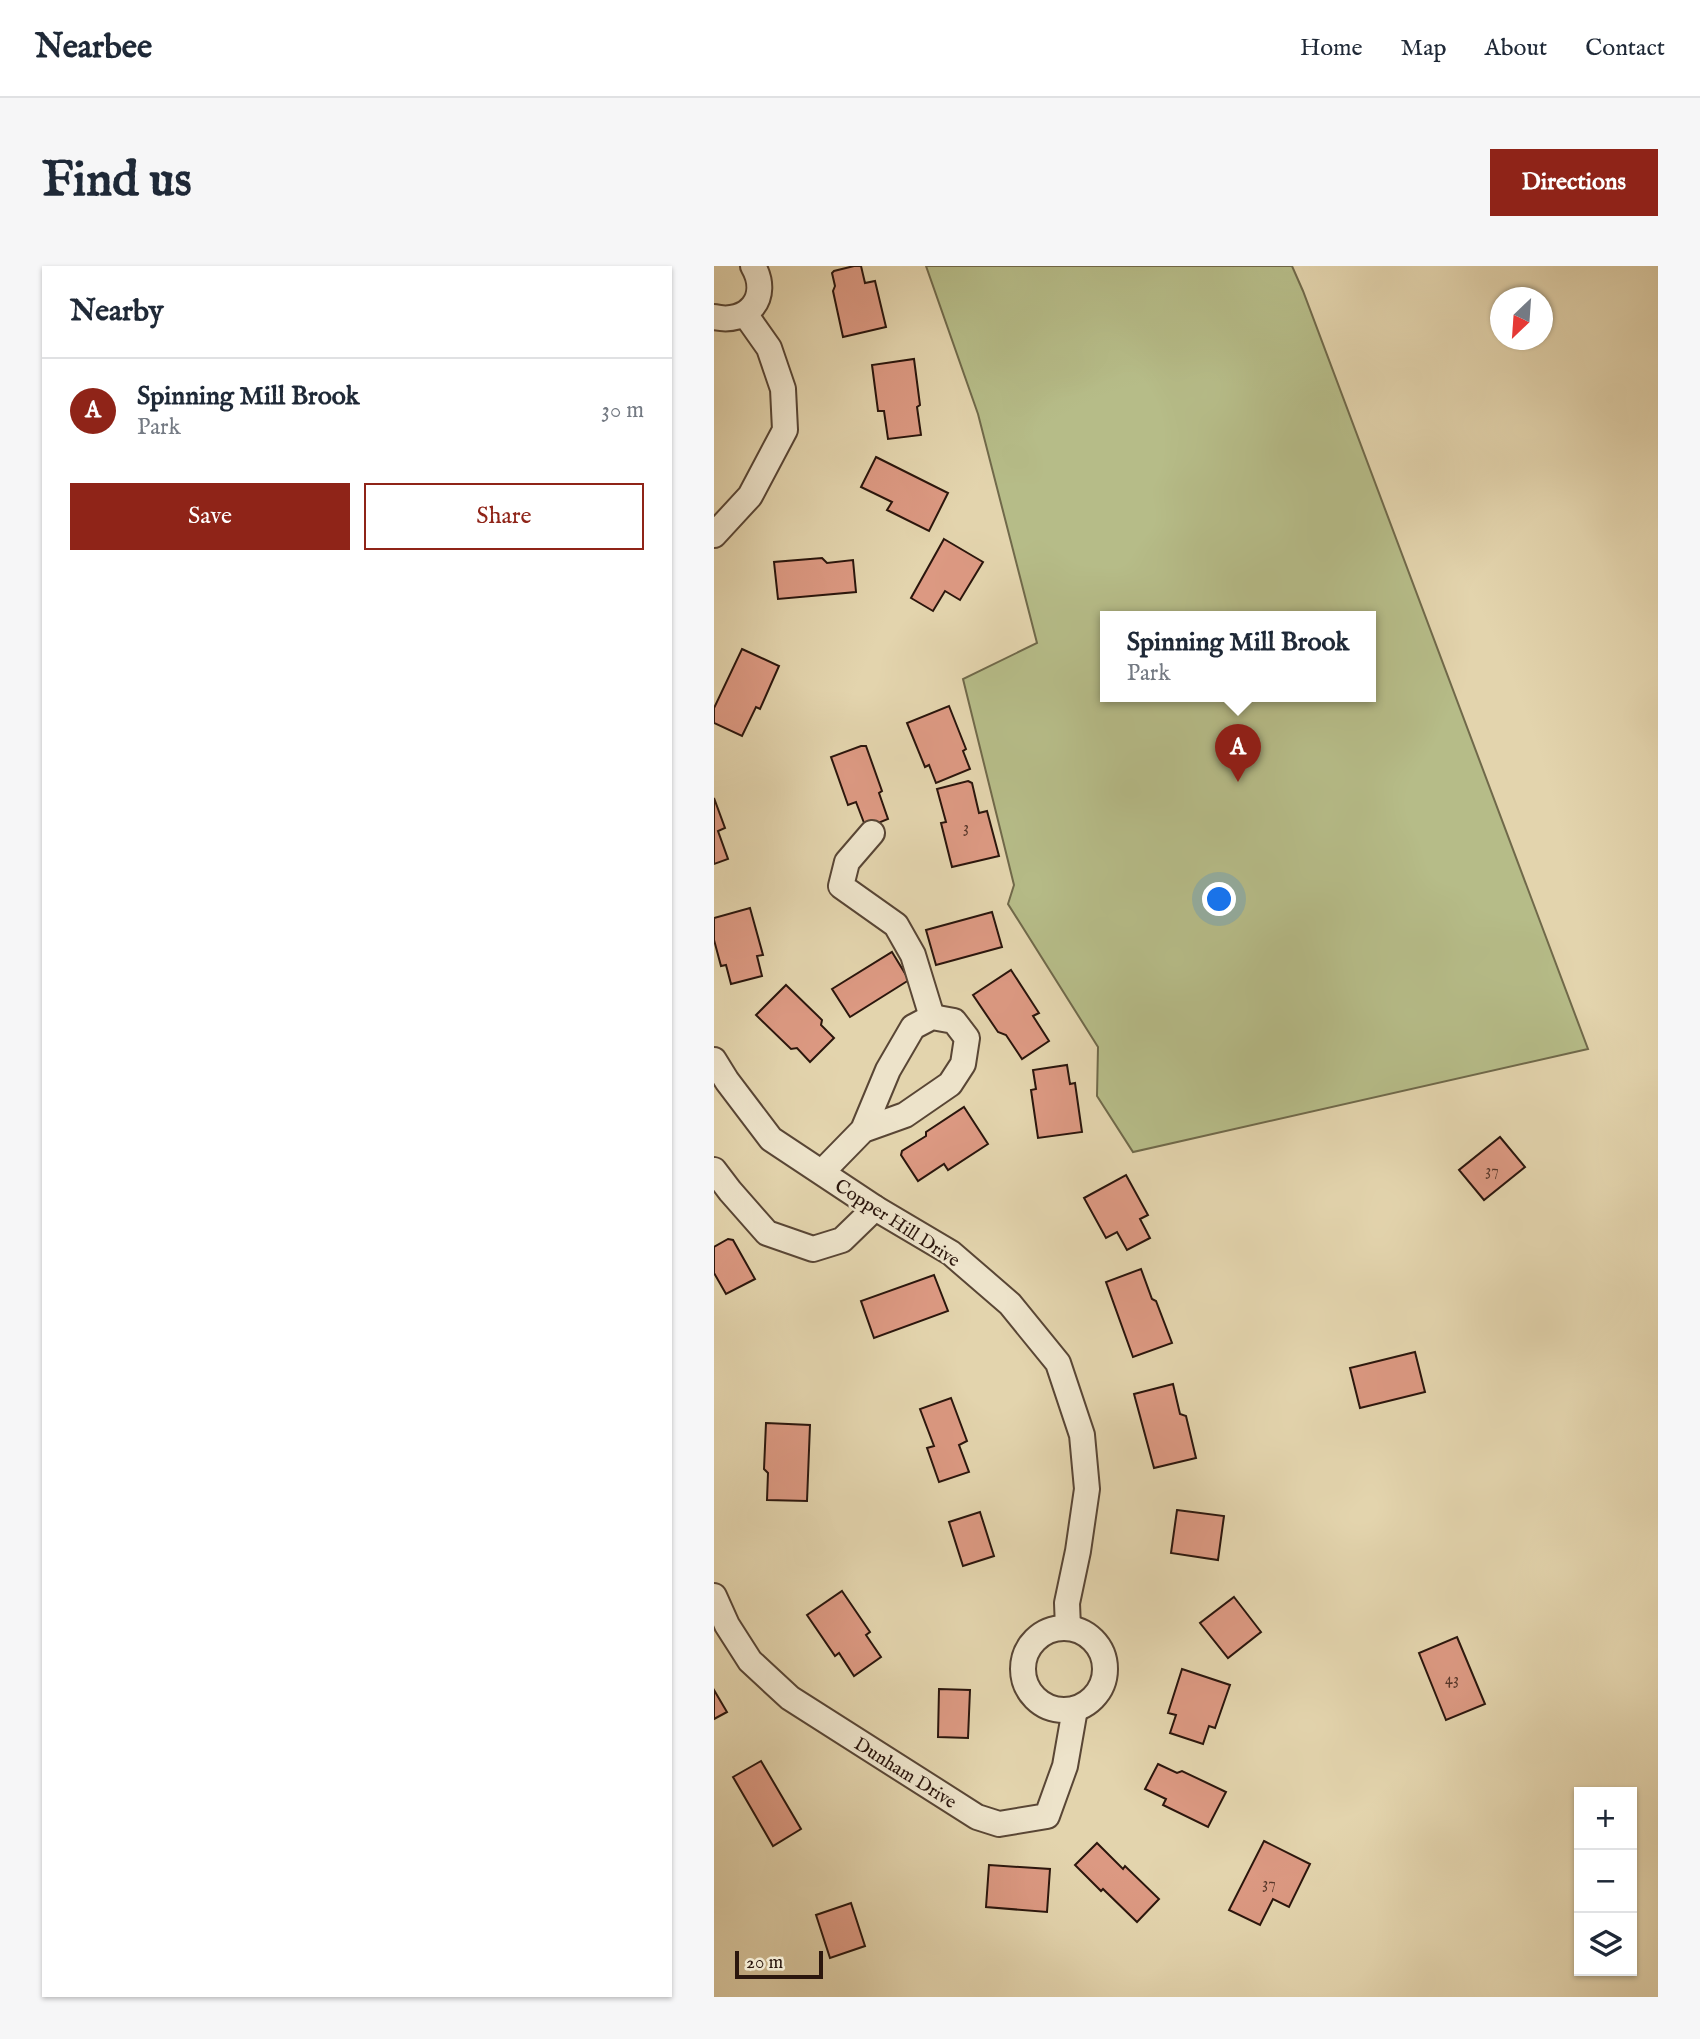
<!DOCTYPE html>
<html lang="en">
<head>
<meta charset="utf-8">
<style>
  body { margin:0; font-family:"IM FELL English",serif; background:#f6f6f7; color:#1f2937 }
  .controls { position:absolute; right:21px; bottom:21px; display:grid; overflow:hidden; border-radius:0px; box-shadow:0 2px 5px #0004 }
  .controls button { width:63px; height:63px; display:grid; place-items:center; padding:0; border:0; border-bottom:2px solid #e0e1e3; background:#fff; color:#1f2937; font:35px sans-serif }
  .compass { position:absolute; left:776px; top:21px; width:63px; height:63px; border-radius:50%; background:#fff; box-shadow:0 2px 5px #0004; rotate:205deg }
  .scale { position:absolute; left:21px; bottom:18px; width:88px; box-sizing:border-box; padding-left:7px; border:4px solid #2b160d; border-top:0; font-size:19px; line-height:24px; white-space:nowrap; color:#2b160d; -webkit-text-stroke:5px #ede3ca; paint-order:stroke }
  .you { position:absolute; left:506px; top:634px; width:24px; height:24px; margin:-18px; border:5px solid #fff; border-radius:50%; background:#1a73e8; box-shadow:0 0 0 10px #1a73e833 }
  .badge { display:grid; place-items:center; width:46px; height:46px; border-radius:50%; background:#8f2418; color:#fff; font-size:23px; font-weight:700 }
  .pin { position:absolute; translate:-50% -58px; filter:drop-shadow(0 2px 4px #0008) }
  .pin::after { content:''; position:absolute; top:37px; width:24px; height:21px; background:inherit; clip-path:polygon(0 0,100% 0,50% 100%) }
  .popup { position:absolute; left:386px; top:345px; width:276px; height:91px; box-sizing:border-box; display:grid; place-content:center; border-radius:0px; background:#fff; filter:drop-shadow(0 2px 5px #0005); font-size:23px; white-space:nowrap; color:#747a83 }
  .popup b { font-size:26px; color:#1f2937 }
  .popup::after { content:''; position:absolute; left:50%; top:100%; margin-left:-14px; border:14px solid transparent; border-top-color:#fff }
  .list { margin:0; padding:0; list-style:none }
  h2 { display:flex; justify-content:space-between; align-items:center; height:91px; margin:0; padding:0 28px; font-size:30px }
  h2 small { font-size:23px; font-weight:400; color:#747a83 }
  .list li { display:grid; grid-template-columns:46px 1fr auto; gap:21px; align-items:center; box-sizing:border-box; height:105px; padding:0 28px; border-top:2px solid #e0e1e3 }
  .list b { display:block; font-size:26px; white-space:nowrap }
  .list p { margin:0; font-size:23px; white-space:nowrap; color:#747a83 }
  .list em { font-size:23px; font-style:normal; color:#747a83 }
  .actions { display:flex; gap:14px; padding:21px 28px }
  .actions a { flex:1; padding:16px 0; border:2px solid #8f2418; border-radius:0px; text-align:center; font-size:24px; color:#8f2418 }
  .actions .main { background:#8f2418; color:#fff }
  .icon { flex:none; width:38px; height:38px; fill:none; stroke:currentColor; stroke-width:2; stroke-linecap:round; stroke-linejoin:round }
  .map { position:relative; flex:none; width:944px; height:1731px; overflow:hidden; border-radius:0px }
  header { display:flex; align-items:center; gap:42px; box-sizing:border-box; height:98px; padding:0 35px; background:#fff; border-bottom:2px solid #e0e1e3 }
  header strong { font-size:33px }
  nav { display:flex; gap:38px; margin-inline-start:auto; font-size:24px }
  .intro { display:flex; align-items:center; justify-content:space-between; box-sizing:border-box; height:168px; padding:0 42px }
  h1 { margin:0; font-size:49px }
  .button { padding:18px 32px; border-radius:0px; background:#8f2418; color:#fff; font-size:24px; font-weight:700 }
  main { display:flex; gap:42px; padding:0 42px }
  aside { flex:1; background:#fff; border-radius:0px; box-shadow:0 2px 5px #0004 }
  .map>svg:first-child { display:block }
</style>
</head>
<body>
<header>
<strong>Nearbee</strong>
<nav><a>Home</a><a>Map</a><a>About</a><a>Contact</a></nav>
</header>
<div class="intro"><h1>Find us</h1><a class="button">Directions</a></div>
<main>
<aside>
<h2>Nearby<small></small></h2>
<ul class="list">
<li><span class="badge">A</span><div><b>Spinning Mill Brook</b><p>Park</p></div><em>30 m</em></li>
</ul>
<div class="actions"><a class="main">Save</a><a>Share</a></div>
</aside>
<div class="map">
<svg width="944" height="1731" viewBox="0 0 944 1731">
  <rect width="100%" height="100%" fill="#e3d4ad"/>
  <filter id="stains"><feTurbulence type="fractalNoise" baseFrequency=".00286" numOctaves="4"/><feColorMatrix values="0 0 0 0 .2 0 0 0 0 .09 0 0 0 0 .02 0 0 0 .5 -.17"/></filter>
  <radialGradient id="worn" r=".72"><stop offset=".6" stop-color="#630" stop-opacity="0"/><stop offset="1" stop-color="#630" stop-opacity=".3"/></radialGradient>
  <path fill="#b6bc88" stroke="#70694a" stroke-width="2" fill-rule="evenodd" d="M212 0H578L589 25 874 783 419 886 383 830 384 781 294 638 300 619 249 413 323 377 264 148ZM391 350H657V430H391Z"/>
  <g fill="#dc9982" stroke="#2b160d" stroke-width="2">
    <polygon points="140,0 147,0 151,17 161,15 172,61 129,71 119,25 121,20 118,7 120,5"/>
    <polygon points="200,93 206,139 203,141 207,169 174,173 170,145 164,145 158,99"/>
    <polygon points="162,191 234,227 215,265 173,244 178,236 147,221"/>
    <polygon points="230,273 269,296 246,334 231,325 219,345 197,332"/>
    <polygon points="108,292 113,297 139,294 142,326 64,333 60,296"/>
    <polygon points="28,383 65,400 46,443 42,441 28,470 0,457 0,442"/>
    <polygon points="235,440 252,483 249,485 256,503 222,517 215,499 211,501 193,457"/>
    <polygon points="147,480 152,480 168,525 165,527 174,553 152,562 142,536 134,539 117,491"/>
    <polygon points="254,515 258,517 265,547 273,545 285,590 238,601 227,557 232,556 223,523"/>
    <polygon points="0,532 11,562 4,565 14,593 0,598"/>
    <polygon points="36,642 49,689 43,690 48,710 17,718 12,699 7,700 0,674 0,652"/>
    <polygon points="278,646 288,681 222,699 212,664"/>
    <polygon points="178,686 195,714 136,751 118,723"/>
    <polygon points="297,704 325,747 319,750 335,775 308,793 292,769 284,766 259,729"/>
    <polygon points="72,719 108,754 107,759 120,772 96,796 83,782 77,783 42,749"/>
    <polygon points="353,799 356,818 361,817 368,866 324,872 317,824 322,823 319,804"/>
    <polygon points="250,841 274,878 234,904 230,898 204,915 187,889 188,885 212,870 212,866"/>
    <polygon points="786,871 811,901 770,934 745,904"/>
    <polygon points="412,909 434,949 426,953 436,972 413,984 403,966 392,972 370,932"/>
    <polygon points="14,973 19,974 41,1013 12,1028 0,1007 0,981"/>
    <polygon points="427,1003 438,1033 442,1035 458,1077 419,1091 392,1016"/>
    <polygon points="220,1009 234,1045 160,1072 147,1035"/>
    <polygon points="701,1086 711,1126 646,1142 636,1102"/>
    <polygon points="459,1118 466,1148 472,1150 482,1192 440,1202 420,1128"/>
    <polygon points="237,1132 253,1175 245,1179 255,1206 225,1216 213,1182 220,1180 206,1143"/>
    <polygon points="52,1157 96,1159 93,1235 53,1234 54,1207 50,1203"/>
    <polygon points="463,1244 510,1250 504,1294 457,1287"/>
    <polygon points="266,1246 280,1290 249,1300 235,1256"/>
    <polygon points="128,1325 156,1366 152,1369 167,1391 140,1410 125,1387 121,1390 93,1349"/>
    <polygon points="520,1331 547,1366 514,1392 486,1357"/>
    <polygon points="743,1371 771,1438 732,1454 705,1387"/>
    <polygon points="468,1403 516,1419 501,1462 495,1460 489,1478 456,1467 462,1449 454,1447"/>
    <polygon points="225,1423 256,1424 254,1472 224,1471"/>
    <polygon points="0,1424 13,1446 0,1453"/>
    <polygon points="47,1495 87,1563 59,1580 19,1511"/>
    <polygon points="444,1498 463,1507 468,1505 512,1526 494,1561 449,1539 452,1533 431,1523"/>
    <polygon points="550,1575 596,1598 575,1641 559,1633 546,1659 515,1644"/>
    <polygon points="383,1577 409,1603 411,1600 445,1633 423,1656 389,1623 387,1625 361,1599"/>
    <polygon points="275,1599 336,1603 333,1646 272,1641"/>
    <polygon points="137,1637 151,1680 116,1692 102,1649"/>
  </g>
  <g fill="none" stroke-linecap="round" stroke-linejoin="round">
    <defs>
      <g id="minor">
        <path d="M0 51C34 59 57 31 39 0"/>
        <polyline points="0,269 36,230 71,164 69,123 55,82 31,48"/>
        <polyline points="158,567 133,596 127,620 182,659 199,689 218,751"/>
        <polyline points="0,794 13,815 57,873 161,942 237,987 296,1038 344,1097 368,1169 373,1223 364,1285 353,1337 354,1362"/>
        <polyline points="0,904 16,925 53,967 99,983 128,974 161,942"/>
        <polyline points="108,906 149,864 191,849 236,818 249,798 253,772 240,755 218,751 199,761 174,804 149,864"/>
        <polyline points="0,1330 13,1359 36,1395 76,1432 263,1551 285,1558 333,1550 351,1500 361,1443"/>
        <circle cx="350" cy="1403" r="41"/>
      </g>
    </defs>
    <use href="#minor" stroke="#594635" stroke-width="28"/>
    <use href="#minor" stroke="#ede3ca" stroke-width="24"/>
  </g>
  <g text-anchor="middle" stroke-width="5" stroke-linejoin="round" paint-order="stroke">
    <g font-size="16" fill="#57372a">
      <text x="252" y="566">3</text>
      <text x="778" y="909">37</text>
      <text x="738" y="1418">43</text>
      <text x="555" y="1622">37</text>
    </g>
    <g font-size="19" fill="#2b160d" stroke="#ede3ca">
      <text transform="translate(184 956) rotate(33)" y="7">Copper Hill Drive</text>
      <text transform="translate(192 1506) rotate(32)" y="7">Dunham Drive</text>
    </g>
  </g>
  <rect width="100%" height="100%" filter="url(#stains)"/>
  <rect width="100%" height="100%" fill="url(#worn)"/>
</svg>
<div class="controls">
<button>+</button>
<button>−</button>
<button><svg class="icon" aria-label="layers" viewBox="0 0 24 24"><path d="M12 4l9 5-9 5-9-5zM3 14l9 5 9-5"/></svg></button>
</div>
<svg class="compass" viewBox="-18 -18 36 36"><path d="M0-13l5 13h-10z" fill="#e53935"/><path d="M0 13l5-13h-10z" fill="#747a83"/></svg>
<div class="scale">20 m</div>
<div class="you"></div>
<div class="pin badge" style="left:524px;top:516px">A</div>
<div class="popup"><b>Spinning Mill Brook</b>Park</div>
</div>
</main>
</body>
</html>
